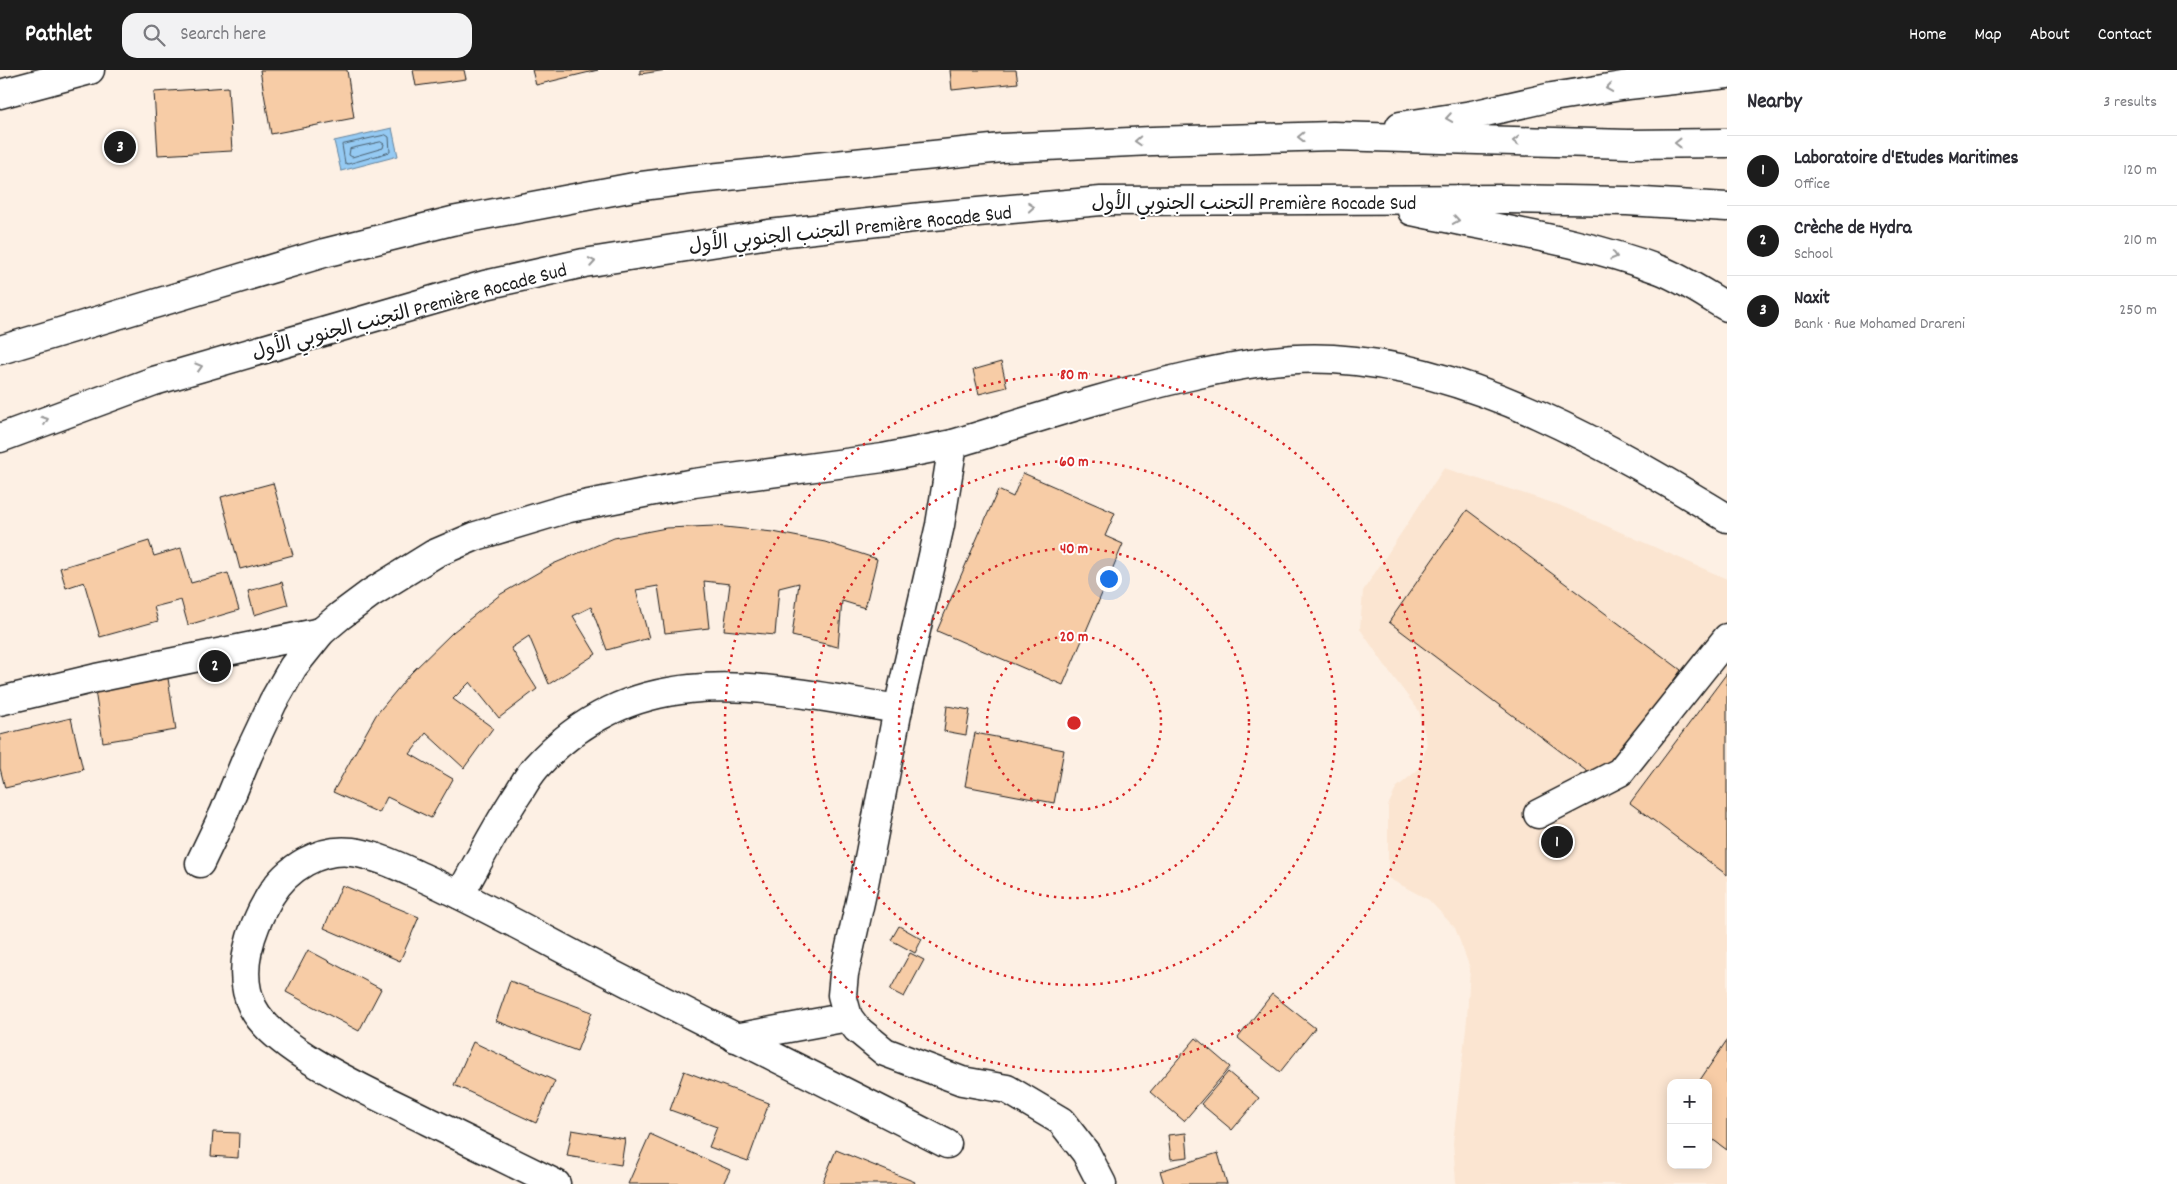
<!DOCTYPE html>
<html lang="en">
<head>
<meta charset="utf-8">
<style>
  body { margin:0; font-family:Dekko,"Playpen Sans Arabic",sans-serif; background:#f2f2f3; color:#2b2b33 }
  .controls { position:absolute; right:15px; bottom:15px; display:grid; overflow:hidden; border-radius:10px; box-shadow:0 2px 12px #0003 }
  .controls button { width:45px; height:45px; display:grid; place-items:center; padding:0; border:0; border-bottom:1px solid #e1e1e2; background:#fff; color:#2b2b33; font:25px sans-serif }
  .you { position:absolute; left:1108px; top:508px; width:18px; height:18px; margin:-12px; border:4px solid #fff; border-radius:50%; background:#1a73e8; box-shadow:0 0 0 8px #1a73e833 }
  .badge { display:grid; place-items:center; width:32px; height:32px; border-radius:50%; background:#1c1c1c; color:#fff; font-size:16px; font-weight:700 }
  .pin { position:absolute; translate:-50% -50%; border:2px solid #fff; box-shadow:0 1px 5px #0006 }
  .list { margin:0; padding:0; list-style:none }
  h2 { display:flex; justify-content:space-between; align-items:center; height:65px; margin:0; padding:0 20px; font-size:21px }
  h2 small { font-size:16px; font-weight:400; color:#7c7c81 }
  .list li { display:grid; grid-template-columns:32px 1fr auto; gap:15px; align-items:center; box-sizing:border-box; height:70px; padding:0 20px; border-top:1px solid #e1e1e2 }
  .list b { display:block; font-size:19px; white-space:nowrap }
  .list p { margin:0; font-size:16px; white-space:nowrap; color:#7c7c81 }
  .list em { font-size:16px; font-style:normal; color:#7c7c81 }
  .icon { flex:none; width:28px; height:28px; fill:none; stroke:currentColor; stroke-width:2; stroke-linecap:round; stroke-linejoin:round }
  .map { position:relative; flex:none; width:1727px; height:1114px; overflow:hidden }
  header { display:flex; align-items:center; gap:30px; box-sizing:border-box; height:70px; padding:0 25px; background:#1c1c1c; color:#fff }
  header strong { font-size:24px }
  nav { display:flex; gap:28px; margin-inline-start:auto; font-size:18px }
  .search { width:350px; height:45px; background:#f2f2f3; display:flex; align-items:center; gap:12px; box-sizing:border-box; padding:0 18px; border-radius:15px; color:#7c7c81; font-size:19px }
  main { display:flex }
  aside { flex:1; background:#fff }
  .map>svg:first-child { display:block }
</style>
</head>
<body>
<header>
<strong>Pathlet</strong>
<div class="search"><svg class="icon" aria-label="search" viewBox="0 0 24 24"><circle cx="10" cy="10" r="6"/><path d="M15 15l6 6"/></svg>Search here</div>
<nav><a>Home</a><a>Map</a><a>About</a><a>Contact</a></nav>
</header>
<main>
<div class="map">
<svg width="1727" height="1114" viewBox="0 0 1727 1114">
  <rect width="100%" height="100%" fill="#fdf0e4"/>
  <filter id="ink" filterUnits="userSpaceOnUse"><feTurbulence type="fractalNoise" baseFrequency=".02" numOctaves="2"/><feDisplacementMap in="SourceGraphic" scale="10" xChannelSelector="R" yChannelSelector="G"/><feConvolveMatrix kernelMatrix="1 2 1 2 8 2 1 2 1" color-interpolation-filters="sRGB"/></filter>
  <g filter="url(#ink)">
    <path fill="#fbe5d1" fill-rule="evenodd" d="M1444 398 1559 435 1727 509V1114H1457L1456 1112 1453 1073 1467 949 1470 898 1455 858 1429 830 1388 808V736L1396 718 1420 698 1427 673 1419 641 1391 604 1360 559 1363 521ZM1671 1013H1708V1095H1671Z"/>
    <polygon fill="#95caf3" stroke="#65849d" points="392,58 398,86 341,101 334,71"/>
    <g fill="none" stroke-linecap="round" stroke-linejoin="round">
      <g stroke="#4c6272" stroke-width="1">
        <polygon points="386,65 389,67 390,82 348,94 345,93 342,75"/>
        <polygon points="381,72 384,74 383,78 352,87 349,85 350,79"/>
      </g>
    </g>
    <g fill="#f7cca6" stroke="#1c1c1c">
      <polygon points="260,0 347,0 354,48 271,64"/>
      <polygon points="413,0 464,0 466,9 416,16"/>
      <polygon points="532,0 598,0 536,15"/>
      <polygon points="640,0 667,0 640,4"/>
      <polygon points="950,0 1016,0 1018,13 952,20"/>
      <polygon points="228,17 232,81 158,85 154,22"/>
      <polygon points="1001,292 1007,317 979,324 973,300"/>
      <polygon points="1023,403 1115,443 1105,466 1123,474 1063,615 937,561 998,420 1013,427"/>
      <polygon points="273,413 293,485 240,499 221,427"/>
      <polygon points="1467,440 1681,600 1601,712 1389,552"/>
      <polygon points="715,456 773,462 825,472 877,489 865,538 842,531 838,577 792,566 799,513 779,518 775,565 724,560 730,514 704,511 709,558 665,563 658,516 636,520 649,568 607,580 591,537 573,546 596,584 549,614 529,566 511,578 537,619 499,648 470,612 453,629 493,658 464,698 426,663 410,684 453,709 431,748 387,727 379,743 333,722 376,645 411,603 453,562 501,524 553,494 614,468 666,458"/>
      <polygon points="149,471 154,486 181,478 191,513 228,503 239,540 188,555 181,530 154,537 158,551 100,567 84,512 66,518 60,498"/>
      <polygon points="282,512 288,535 254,545 248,521"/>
      <polygon points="167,602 176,660 103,672 94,614"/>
      <polygon points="1727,603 1727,805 1630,733"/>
      <polygon points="947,636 970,640 966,665 944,661"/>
      <polygon points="71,648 83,700 5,718 0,698 0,665"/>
      <polygon points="975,663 1064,680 1054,733 965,716"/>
      <polygon points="342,815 419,847 400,891 324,858"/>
      <polygon points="899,856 922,869 915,883 891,870"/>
      <polygon points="308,880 381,919 359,961 286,922"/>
      <polygon points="910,883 924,890 904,927 890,920"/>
      <polygon points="510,911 592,942 577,981 496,951"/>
      <polygon points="1272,924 1315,958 1280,1002 1238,968"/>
      <polygon points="1196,968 1230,997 1184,1051 1150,1022"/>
      <polygon points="1727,970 1727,1080 1708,1066 1708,1013 1698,1013"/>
      <polygon points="473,972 555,1011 536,1053 454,1015"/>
      <polygon points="684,1001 769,1033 748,1091 709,1077 717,1057 670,1040"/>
      <polygon points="1228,1002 1259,1028 1232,1060 1201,1034"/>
      <polygon points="572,1060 625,1069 621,1095 567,1086"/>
      <polygon points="213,1062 239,1063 238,1088 211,1086"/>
      <polygon points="1186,1063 1188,1087 1171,1089 1168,1065"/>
      <polygon points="650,1064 730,1100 723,1114 628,1114"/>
      <polygon points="836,1080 915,1112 914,1114 822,1114"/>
      <polygon points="1218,1083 1227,1114 1164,1114 1160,1101"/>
    </g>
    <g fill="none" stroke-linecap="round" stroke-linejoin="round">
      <defs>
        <g id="minor">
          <polyline points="0,24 90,0"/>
          <polyline points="0,631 96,608 321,562"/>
          <polyline points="1538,744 1620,702 1727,568"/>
          <polyline points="200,793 224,743 248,685 273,632 293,597 321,562 340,546 371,523 434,484 476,466 569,438 694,413 883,388 953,374"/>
          <path d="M460 825C479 790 497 755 519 722 524 714 529 705 536 697 638 584 767 618 898 639"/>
          <polyline points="735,968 848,947"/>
          <path d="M556 1114C513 1093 471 1072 428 1051 383 1028 276 983 253 938 235 902 251 858 270 826 287 798 319 778 352 782 376 785 400 797 422 807 477 832 529 861 582 889 703 952 825 1011 947 1074"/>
          <path d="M1102 1114 1086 1083 1061 1051 1007 1019 962 1011 885 982 857 959 848 947 842 925 844 904 864 814 898 639 940 455 953 374C1032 350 1110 324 1190 306 1237 295 1286 286 1333 289 1473 297 1610 377 1727 448"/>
        </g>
        <g id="highway">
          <polyline points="1400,56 1472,45 1552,27 1628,15 1727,4"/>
          <path d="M1412 141C1495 159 1580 170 1660 200 1683 209 1705 224 1727 237"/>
          <polyline points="0,280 324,183 452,151 634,117 689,110 1002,78 1152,71 1333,66 1628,74 1727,73"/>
          <polyline points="0,368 154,311 485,215 584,193 769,164 922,147 1101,131 1506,129 1627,131 1727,137"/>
        </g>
      </defs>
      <use href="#minor" stroke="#1c1c1c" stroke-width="31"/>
      <use href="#highway" stroke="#1c1c1c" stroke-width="31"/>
      <use href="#minor" stroke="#fff" stroke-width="28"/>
      <use href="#highway" stroke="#fff" stroke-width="28"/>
    </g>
    <defs><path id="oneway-chevron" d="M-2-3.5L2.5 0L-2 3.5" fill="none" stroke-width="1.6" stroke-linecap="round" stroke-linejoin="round" transform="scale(1.25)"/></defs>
    <g stroke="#999">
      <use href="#oneway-chevron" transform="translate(1609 18) rotate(171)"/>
      <use href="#oneway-chevron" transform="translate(1449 48) rotate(171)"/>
      <use href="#oneway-chevron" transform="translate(1301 67) rotate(179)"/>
      <use href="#oneway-chevron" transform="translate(1138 71) rotate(177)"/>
      <use href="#oneway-chevron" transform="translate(1516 71) rotate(-179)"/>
      <use href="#oneway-chevron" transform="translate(1678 73) rotate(180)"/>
      <use href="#oneway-chevron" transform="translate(1031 137) rotate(-5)"/>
      <use href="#oneway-chevron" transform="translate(1456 150) rotate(9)"/>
      <use href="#oneway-chevron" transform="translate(1614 186) rotate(16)"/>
      <use href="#oneway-chevron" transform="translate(592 192) rotate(-10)"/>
      <use href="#oneway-chevron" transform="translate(199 297) rotate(-17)"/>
      <use href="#oneway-chevron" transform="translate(45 350) rotate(-20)"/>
    </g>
  </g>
  <g fill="none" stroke="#d62828" stroke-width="2.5" stroke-dasharray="2.5 5">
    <circle cx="1074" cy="653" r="87"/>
    <circle cx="1074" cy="653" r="175"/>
    <circle cx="1074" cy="653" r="262"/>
    <circle cx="1074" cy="653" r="349"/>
  </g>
  <g text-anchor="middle" stroke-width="4" stroke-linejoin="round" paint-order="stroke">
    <g font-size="20" fill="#1c1c1c" stroke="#fff">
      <text x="1254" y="139">التجنب الجنوبي الأول Première Rocade Sud</text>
      <text transform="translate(850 158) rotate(-6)" y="7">التجنب الجنوبي الأول Première Rocade Sud</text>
      <text transform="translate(409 240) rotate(-15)" y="7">التجنب الجنوبي الأول Première Rocade Sud</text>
    </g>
  </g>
  <circle cx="1074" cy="653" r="8" fill="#d62828" stroke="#fff" stroke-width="2.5"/>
  <g font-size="15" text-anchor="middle" font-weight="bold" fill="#d62828" stroke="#fff" stroke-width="4" stroke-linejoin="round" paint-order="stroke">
    <text x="1074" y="309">80 m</text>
    <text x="1074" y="396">60 m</text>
    <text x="1074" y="483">40 m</text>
    <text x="1074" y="571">20 m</text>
  </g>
</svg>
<div class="controls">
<button>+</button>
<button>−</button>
</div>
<div class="you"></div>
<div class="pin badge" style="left:1557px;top:772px">1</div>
<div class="pin badge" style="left:215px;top:596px">2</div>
<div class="pin badge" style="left:120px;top:77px">3</div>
</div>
<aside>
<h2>Nearby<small>3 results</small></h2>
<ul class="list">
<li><span class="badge">1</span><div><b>Laboratoire d'Etudes Maritimes</b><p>Office</p></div><em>120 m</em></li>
<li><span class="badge">2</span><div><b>Crèche de Hydra</b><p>School</p></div><em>210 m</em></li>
<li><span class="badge">3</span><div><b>Naxit</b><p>Bank · Rue Mohamed Drareni</p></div><em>250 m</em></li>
</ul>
</aside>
</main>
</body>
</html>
